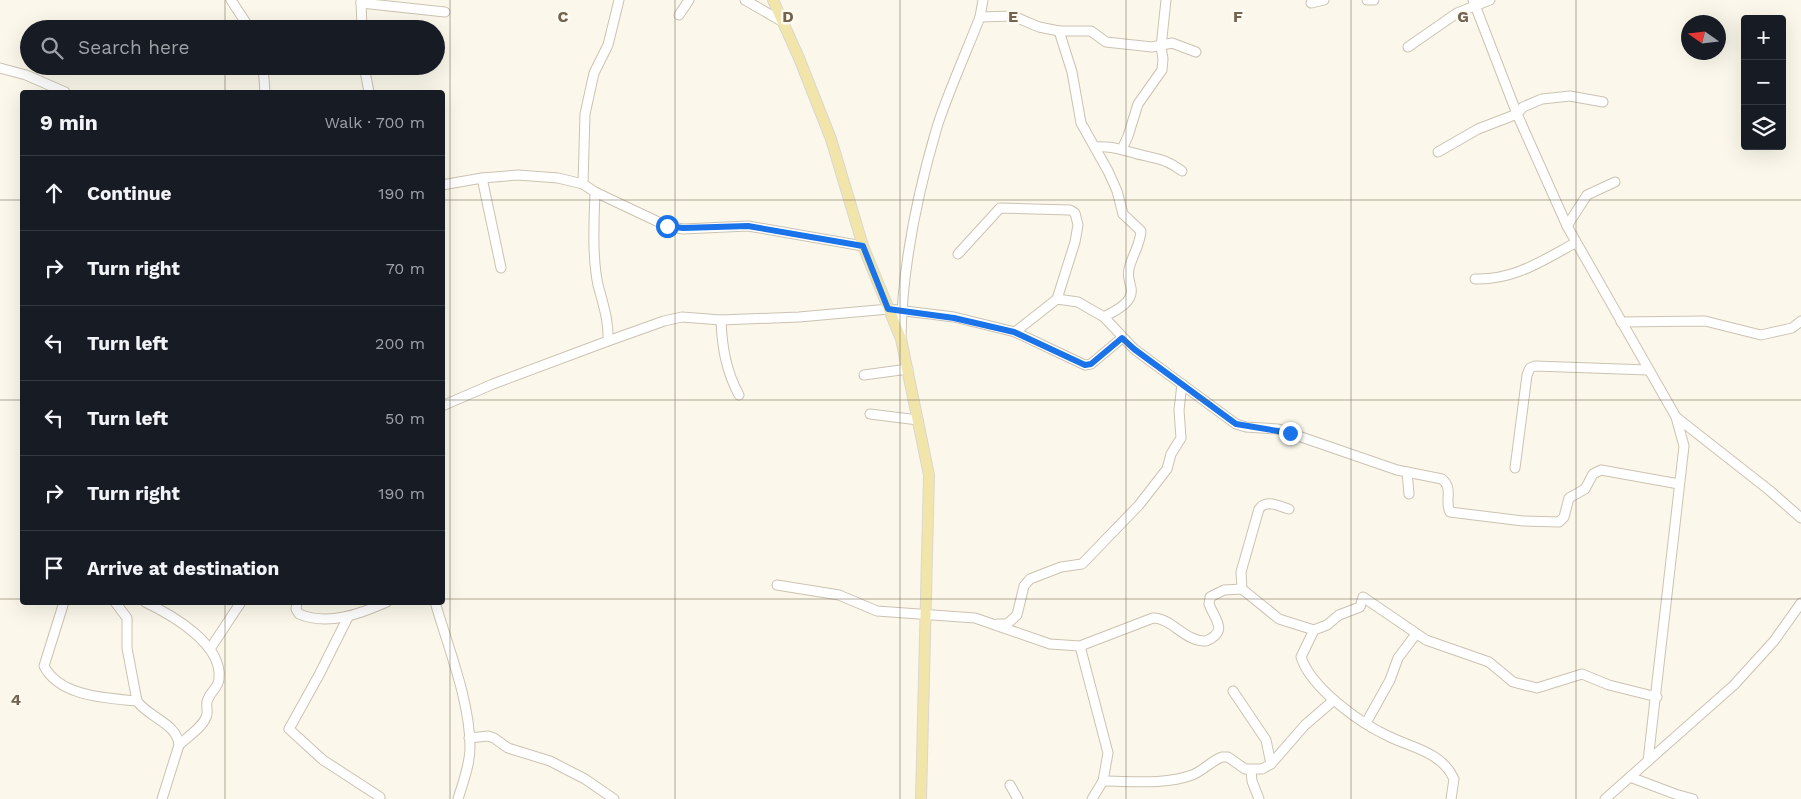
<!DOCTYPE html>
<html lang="en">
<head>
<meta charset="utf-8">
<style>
  body { margin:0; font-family:"Work Sans",sans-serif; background:#242831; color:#f1f3f6 }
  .controls { position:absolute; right:15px; top:15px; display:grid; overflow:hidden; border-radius:5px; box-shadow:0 5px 20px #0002 }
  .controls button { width:45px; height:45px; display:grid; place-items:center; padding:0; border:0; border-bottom:1px solid #363941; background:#171b24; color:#f1f3f6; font:25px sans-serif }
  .compass { position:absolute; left:1681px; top:15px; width:45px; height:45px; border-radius:50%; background:#171b24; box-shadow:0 5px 20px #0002; rotate:284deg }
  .stop { position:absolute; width:15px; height:15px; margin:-11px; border:4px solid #1a73e8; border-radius:50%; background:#fff }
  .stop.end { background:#1a73e8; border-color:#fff; box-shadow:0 1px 5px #0008 }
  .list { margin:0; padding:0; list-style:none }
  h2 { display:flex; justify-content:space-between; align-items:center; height:65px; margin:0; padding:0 20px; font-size:21px }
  h2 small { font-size:16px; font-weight:400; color:#9ea1a6 }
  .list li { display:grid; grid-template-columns:32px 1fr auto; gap:15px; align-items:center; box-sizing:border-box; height:75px; padding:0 20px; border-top:1px solid #363941 }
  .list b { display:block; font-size:19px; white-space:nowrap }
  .list em { font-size:16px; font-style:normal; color:#9ea1a6 }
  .icon { flex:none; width:28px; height:28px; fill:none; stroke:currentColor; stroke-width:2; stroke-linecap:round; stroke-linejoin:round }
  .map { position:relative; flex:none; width:1801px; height:799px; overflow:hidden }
  .search { position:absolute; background:#171b24; box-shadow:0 5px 20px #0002; left:20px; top:20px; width:425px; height:55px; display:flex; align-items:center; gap:12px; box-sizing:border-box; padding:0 18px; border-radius:28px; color:#9ea1a6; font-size:19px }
  .panel { position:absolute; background:#171b24; box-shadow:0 5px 20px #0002; left:20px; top:90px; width:425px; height:515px; border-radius:5px }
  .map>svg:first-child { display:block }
</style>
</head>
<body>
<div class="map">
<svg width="1801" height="799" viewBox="0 0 1801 799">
  <rect width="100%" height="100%" fill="#fbf8eb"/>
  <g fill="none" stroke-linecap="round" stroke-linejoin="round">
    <defs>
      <g id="minor">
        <polyline points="231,0 250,29"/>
        <polyline points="361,0 362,29"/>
        <polyline points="745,0 783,22"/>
        <polyline points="1367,0 1374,0"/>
        <polyline points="1473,0 1517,114 1567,226 1676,417 1684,446 1648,761"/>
        <polyline points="361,3 445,12"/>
        <polyline points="1311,3 1324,0"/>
        <polyline points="679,15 689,0"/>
        <polyline points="980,17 1013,16 1039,27 1059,31 1091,31 1106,42 1152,47 1172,43 1196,52"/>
        <path d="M1059 31 1072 72 1081 123 1108 171 1117 191 1123 214 1141 231C1140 244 1134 253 1130 265 1127 274 1129 279 1131 288 1134 303 1114 311 1104 317"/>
        <polyline points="1408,47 1457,13 1490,0"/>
        <polyline points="263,66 265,92"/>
        <polyline points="364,66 369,92"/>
        <polyline points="0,68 26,75 65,92"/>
        <path d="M1095 147C1112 146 1118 149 1134 153 1154 159 1164 157 1182 171"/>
        <polyline points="1122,149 1128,136 1138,104 1162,70 1163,59 1161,47 1166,0"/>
        <polyline points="1438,152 1478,129 1517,114 1523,107 1542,99 1570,96 1603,102"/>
        <polyline points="482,178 501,268"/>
        <polyline points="583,184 585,114 594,73 608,45 619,0"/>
        <polyline points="442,185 482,178 518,175 558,178 583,184 595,192 667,226 683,229 748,226 863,246"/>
        <path d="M595 192C594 220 592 257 598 285 603 304 609 321 608 341"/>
        <polyline points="1567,226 1587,195 1615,182"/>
        <polyline points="958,254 1000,208 1070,210 1075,213 1078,225 1075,242 1057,299 1015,332"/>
        <path d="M1475 279C1514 280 1542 261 1575 243"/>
        <path d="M1057 299 1078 302 1104 317 1134 349 1236 424 1246 427 1278 429 1397 470 1442 479C1454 489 1444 501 1450 512L1523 521 1559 522 1564 517 1569 498 1585 489 1593 474 1601 470 1679 484"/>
        <path d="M721 320C722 347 726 371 739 395"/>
        <polyline points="1621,322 1705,321 1761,335 1792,328 1801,321"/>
        <path d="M901 338C902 268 917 195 937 127 949 90 966 53 980 17L983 0"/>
        <polyline points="864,375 908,369"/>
        <polyline points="442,406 493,384 608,341 664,321 682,317 721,320 799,317 889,309 954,317 1015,332 1085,365 1091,364 1122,338"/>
        <polyline points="870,414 918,420"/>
        <polyline points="1676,417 1769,490 1801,518"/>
        <polyline points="1515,468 1527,375 1530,368 1535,366 1648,370"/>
        <polyline points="1407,472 1409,494"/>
        <path d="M777 585 839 595 877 611 975 618 1050 644 1080 646 1153 618C1172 618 1185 642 1206 641 1229 631 1215 620 1209 604L1210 597 1224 590 1242 589 1279 619 1314 630 1327 625 1339 615 1360 607 1363 597 1426 640 1489 662 1513 682 1537 688 1582 674 1609 685 1657 697"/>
        <path d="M1242 589 1241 572 1259 509C1266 499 1278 506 1289 509"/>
        <path d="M64 602 44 666C60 697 107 698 137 701"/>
        <path d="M115 602 127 618V648L137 701C149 718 177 723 179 745L162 799"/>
        <path d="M145 602C172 615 223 644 219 679 218 688 211 691 208 699 205 704 208 709 207 714 205 726 187 737 179 745"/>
        <path d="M297 602 296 609 299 614C328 626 360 614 387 602"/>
        <path d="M435 602C448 647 470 701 470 747 470 765 463 782 458 799"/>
        <polyline points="348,617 319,675 289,729 323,760 380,797"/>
        <polyline points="997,624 1007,624 1017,615 1024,586 1030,579 1061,567 1082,564 1139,505 1167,469 1171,454 1181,438 1179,410 1182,384"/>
        <path d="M1314 630 1301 657C1311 688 1360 723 1388 736 1412 748 1442 752 1454 779L1451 799"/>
        <polyline points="1080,646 1108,753 1103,781 1092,799"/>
        <polyline points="210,649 241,602"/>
        <polyline points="1233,691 1266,740 1271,764"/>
        <polyline points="1366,723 1390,680 1398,658 1416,634"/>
        <polyline points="469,738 488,736 494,738 508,748 550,761 585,779 614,799"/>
        <polyline points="1251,771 1252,781 1259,799"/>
        <polyline points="1630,777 1675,794 1693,799"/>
        <path d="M1103 781C1131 781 1165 785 1192 775 1203 771 1211 761 1222 757H1228L1245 769H1262L1271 764 1305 725 1334 700"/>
        <polyline points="1010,785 1018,799"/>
        <polyline points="1605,799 1734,685 1774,641 1801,603"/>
      </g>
      <polyline id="major" points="773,0 799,58 831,139 863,246 901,339 929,475 921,799"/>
    </defs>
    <use href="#minor" stroke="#ccc2b1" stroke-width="11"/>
    <use href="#major" stroke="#dbd6d2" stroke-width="12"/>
    <use href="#minor" stroke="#fff" stroke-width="9"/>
    <use href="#major" stroke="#f2e5aa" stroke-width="10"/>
  </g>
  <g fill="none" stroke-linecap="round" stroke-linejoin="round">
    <polyline stroke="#1a73e8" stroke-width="6" points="667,226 683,228 748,226 863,246 888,309 954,318 1014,332 1085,365 1091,364 1122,338 1134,349 1236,424 1290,433"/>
  </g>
  <path fill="none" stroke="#736350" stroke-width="1" stroke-opacity="0.55" d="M225 0V29M450 0V799M675 0V799M900 0V799M1126 0V799M1351 0V799M1576 0V799M225 66V92M0 200H22M442 200H1801M0 400H22M442 400H1801M0 599H22M442 599H1801M225 602V799"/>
  <g font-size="16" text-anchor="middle" font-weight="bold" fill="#736350" stroke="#fdfbf1" stroke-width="5" stroke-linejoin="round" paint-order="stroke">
    <text x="563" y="22">C</text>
    <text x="788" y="22">D</text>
    <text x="1013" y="22">E</text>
    <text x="1238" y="22">F</text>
    <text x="1463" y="22">G</text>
    <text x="16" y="705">4</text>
  </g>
</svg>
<div class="controls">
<button>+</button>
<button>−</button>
<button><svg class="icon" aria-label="layers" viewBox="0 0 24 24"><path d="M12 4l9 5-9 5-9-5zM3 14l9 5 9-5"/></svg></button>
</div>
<svg class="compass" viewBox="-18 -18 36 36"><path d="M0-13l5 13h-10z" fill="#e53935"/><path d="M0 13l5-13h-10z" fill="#9ea1a6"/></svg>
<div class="stop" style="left:667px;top:226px"></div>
<div class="stop end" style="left:1290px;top:433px"></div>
<div class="search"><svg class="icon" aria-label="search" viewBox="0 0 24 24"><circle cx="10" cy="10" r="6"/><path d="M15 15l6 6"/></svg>Search here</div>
<section class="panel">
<h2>9 min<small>Walk · 700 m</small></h2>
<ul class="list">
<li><svg class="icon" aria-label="ahead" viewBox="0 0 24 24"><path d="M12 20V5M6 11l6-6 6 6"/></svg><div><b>Continue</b></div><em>190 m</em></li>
<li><svg class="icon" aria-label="right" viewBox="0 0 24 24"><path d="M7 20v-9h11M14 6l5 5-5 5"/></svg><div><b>Turn right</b></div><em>70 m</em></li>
<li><svg class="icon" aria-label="left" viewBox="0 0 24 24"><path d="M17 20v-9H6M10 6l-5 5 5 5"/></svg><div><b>Turn left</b></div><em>200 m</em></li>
<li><svg class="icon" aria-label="left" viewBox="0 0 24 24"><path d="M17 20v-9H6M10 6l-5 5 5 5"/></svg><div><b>Turn left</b></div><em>50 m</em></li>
<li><svg class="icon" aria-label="right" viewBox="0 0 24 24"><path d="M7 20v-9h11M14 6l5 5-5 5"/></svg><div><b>Turn right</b></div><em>190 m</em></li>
<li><svg class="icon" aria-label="arrive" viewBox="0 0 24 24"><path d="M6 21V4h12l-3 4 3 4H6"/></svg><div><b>Arrive at destination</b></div></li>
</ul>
</section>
</div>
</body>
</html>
